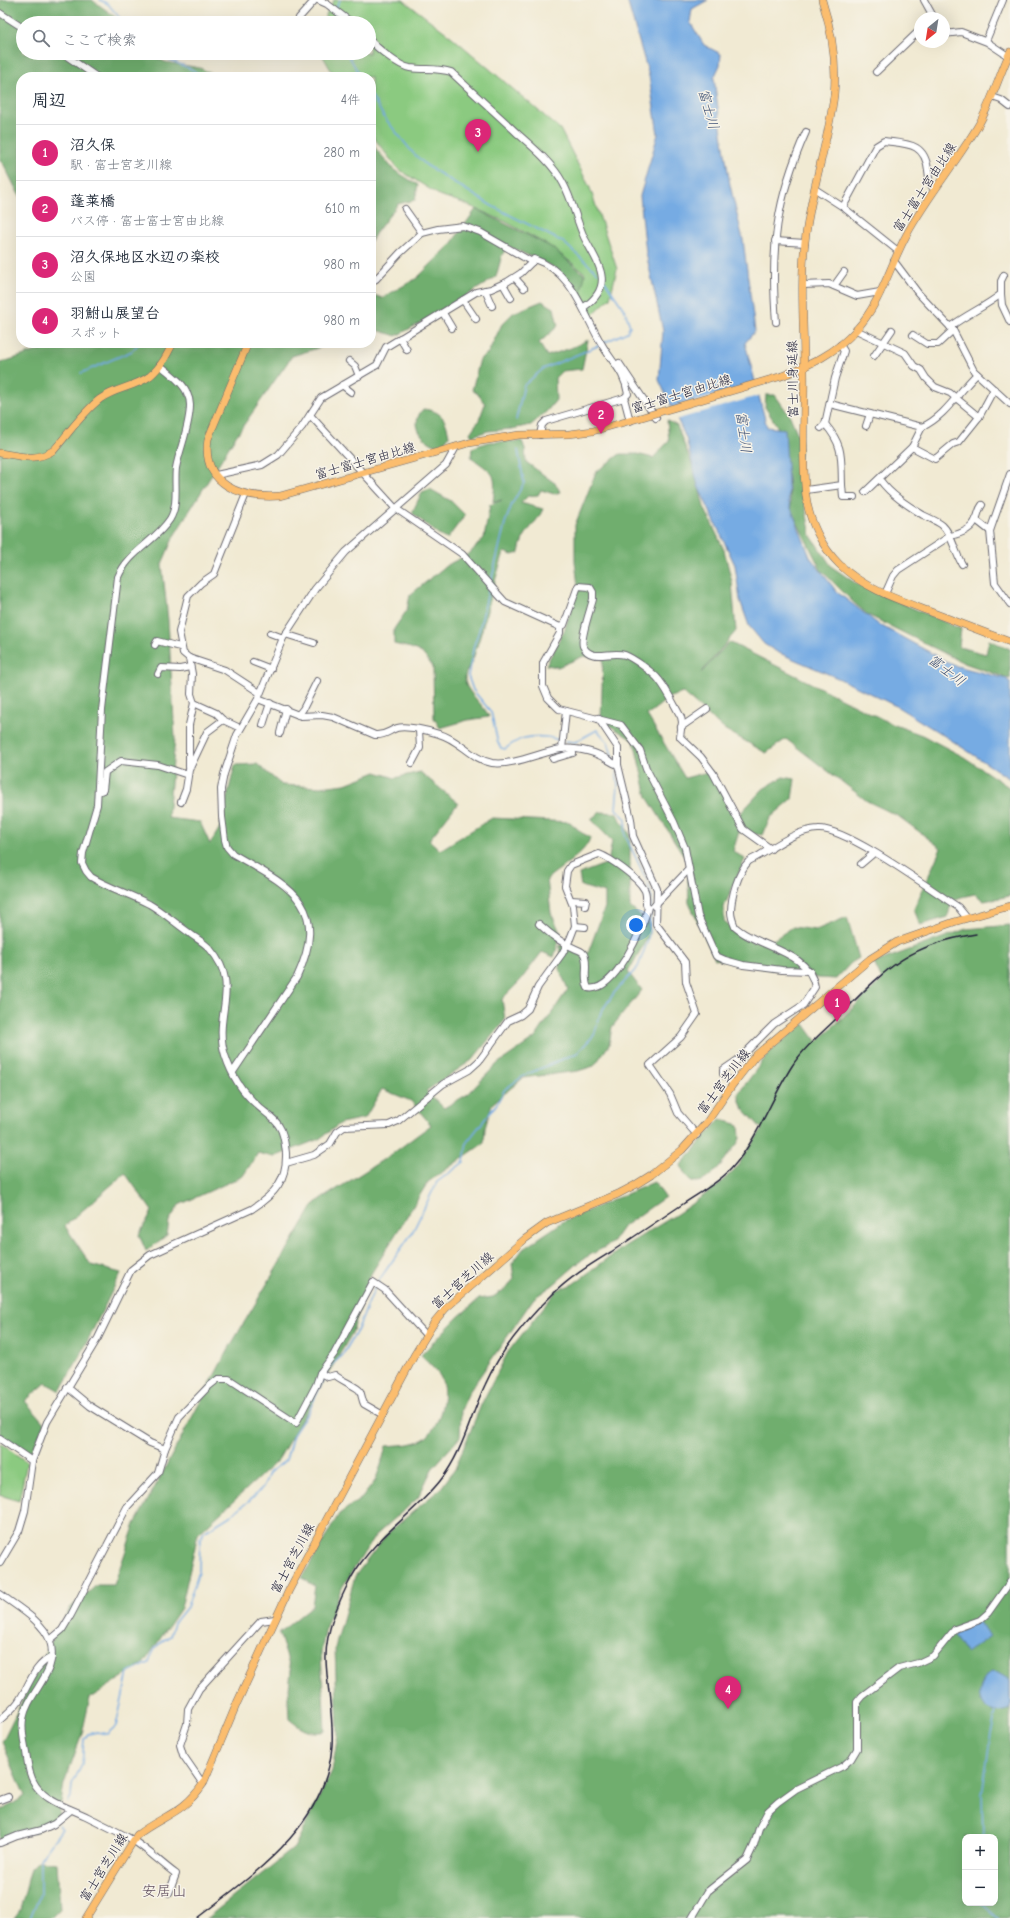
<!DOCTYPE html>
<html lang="ja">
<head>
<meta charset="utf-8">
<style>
  body { margin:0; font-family:"Comic Neue","Klee One",sans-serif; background:#f2f2f3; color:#1f2937 }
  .controls { position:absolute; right:12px; bottom:12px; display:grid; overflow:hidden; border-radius:8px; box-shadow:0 4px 16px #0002 }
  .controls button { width:36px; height:36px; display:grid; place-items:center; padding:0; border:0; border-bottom:1px solid #e0e1e3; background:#fff; color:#1f2937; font:20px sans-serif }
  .compass { position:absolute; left:914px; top:12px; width:36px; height:36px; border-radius:50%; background:#fff; box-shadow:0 4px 16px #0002; rotate:210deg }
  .you { position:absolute; left:636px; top:925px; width:14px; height:14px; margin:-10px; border:3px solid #fff; border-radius:50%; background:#1a73e8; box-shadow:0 0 0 6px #1a73e833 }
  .badge { display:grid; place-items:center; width:26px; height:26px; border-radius:50%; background:#db2777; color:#fff; font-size:13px; font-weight:700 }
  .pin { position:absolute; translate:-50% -33px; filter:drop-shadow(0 1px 2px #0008) }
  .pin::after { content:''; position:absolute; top:21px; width:14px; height:12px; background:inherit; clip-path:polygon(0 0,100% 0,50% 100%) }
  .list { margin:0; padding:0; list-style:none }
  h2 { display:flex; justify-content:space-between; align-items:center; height:52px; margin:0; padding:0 16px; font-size:17px }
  h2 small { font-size:13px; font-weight:400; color:#747a83 }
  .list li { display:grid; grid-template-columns:26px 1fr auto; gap:12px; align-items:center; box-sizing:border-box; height:56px; padding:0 16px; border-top:1px solid #e0e1e3 }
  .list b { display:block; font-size:15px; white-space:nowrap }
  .list p { margin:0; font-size:13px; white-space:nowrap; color:#747a83 }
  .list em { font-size:13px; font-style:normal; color:#747a83 }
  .icon { flex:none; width:22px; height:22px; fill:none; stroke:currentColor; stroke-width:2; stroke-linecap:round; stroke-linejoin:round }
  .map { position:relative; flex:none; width:1010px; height:1918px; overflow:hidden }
  .search { position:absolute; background:#fff; box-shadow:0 4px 16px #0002; left:16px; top:16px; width:360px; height:44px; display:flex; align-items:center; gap:10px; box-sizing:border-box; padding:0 14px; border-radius:22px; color:#747a83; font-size:15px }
  .panel { position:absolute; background:#fff; box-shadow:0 4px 16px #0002; left:16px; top:72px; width:360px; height:276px; border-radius:16px }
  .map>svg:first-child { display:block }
</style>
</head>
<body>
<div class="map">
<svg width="1010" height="1918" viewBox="0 0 1010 1918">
  <rect width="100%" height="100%" fill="#f7f3e8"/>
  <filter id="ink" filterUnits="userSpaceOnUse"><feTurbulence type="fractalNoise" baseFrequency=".025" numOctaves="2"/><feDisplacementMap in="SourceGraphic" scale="8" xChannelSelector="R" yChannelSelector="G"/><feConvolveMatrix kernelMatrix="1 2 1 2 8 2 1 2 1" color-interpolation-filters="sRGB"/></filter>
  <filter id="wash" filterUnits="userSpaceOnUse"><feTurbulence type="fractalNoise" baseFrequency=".012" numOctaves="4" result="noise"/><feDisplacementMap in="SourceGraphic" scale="16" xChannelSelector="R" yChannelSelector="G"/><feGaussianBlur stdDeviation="0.9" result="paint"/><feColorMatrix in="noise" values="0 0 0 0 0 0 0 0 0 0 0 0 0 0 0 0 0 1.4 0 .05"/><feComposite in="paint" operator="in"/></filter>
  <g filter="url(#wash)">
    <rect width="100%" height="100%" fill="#f1ead3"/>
    <g fill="#8bca80" stroke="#56765e">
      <polygon points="334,0 403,0 452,37 560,129 590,188 617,269 610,298 590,317 580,296 585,273 551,247 506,222 463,203 439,195 398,169 371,134 371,77 335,77 321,53 369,53 369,23 323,23 328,10"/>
      <polygon points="0,1443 27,1462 19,1501 0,1495"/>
    </g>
    <g fill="#70ae6e" stroke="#496854" fill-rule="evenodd">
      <polygon points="0,0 92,0 113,15 119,23 23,23 23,53 148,53 165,62 200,68 219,77 21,77 21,199 4,165 0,161"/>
      <polygon points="371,143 394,170 418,185 415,200 398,204 375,234 371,242"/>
      <polygon points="476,209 551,247 585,275 580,296 553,267 508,246 502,255 496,277 441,312 396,336 371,328 371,294 382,298 417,278 451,244"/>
      <polygon points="542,301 554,308 558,326 539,343 547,356 571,348 588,340 582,369 562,371 555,378 556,400 547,411 531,425 512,429 488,431 472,436 470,433 479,420 485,404 478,394 472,390 480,359 488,353 502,324 513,313"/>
      <path d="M52 343H334L292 356 234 439 174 536 162 564 168 620 175 738 168 818 200 822 210 844 219 829 235 765 257 764 282 785 320 787 345 784 376 772 395 778 420 772 458 803 429 840 440 850 492 818 570 822 582 833 590 837C588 852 559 868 547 879L551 913 561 934 554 957 542 952 520 981 502 999 505 1020 472 1060 426 1091 444 1108 468 1094 497 1064 535 1038 568 989 559 969 560 945 588 953 605 907V893L581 886 579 874 608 863 612 841 591 819 600 812 616 813 630 834V907L648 922 649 935 628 972 642 990 612 1027 609 1045 594 1066 578 1071 523 1078 492 1104 485 1128 484 1143 428 1182 371 1274 352 1333 278 1460 198 1534 181 1608 143 1664 90 1698 82 1734 64 1784 59 1815 35 1832 0 1840V1812L25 1796 2 1742 53 1638 70 1608 97 1585H114L135 1524 229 1348 315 1203 392 1154 431 1125 411 1101 382 1089 365 1118 341 1123 319 1139 274 1157 258 1153 243 1176 179 1205 169 1221 167 1235 146 1251 139 1235 152 1211 125 1173 65 1226 91 1265 121 1273 81 1354 60 1391 46 1383 25 1401 45 1424 29 1455 0 1435V363L49 347Z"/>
      <polygon points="766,395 775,395 790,416 801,442 798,468 811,536 832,567 857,584 961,629 959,647 986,654 989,640 1010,649 1010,679 964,663 868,615 853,602 821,570 791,510 788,478 777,426 765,407"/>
      <path d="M423 409C442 411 446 419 449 436L441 447C424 443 408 426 423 409Z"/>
      <path d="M667 420 677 426 695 472 704 507 724 550 732 582 736 631 701 673 729 642 892 724 922 735 964 757 1010 788V896L984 901 975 894C957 898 951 897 948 917L920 925 914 909 941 848 898 816 867 801 786 739 766 753 724 729 683 693 670 697 647 715 685 778 711 771 737 817 763 789 783 777 795 779 792 799 770 818 763 835 739 832 733 851 745 859 724 907V921L751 941 770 942 793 927 816 930 847 917 859 958 851 963 836 979 818 978 715 959 689 903 687 861 647 797 634 741 601 720 603 659 584 656 558 667 546 665 565 629 578 586 575 561V525L596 472 620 454H637L653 458 669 441Z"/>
      <path d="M522 441 525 449 526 462 556 484 560 492 554 494 541 490 538 495 528 496 521 503 543 509C535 527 522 531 519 553L512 555 504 552C492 587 485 624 473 659 471 664 465 672 465 678 464 691 484 704 489 717L468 720 440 728 434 718 433 667 422 653 411 648 394 644V629L407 610 410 595 447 565 469 554 484 538 490 505 502 500 493 502C497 471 494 475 471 457L472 448 488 442Z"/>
      <polygon points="430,489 451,501 465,515 447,539 442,537 412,513 422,492"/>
      <path d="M1010 925V1918H207L294 1848 332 1771 338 1734 335 1648 355 1576 388 1533 441 1488 455 1469 481 1405 508 1352 557 1290 573 1284 625 1246 677 1214 716 1187 736 1168 762 1129 742 1107 738 1094 771 1050 804 1024 817 1042 882 980 874 963 966 929ZM965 1837H995V1903H965Z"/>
      <path d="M720 1119 739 1125C739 1129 740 1134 740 1138 739 1143 732 1150 729 1154 717 1171 693 1201 681 1165Z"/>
      <path d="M654 1182 665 1197 624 1226 612 1243 583 1259 553 1285 534 1298 469 1392 461 1410 460 1437 432 1469 418 1498 375 1536 341 1589 326 1626 321 1653 325 1731C310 1735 301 1729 289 1719L288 1698 291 1671 279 1633 312 1606 315 1586 302 1578 339 1514 362 1498 375 1481 381 1465 386 1446C396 1445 410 1445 420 1441 438 1435 450 1392 440 1376 435 1369 427 1362 421 1355L457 1318 479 1299 493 1297 508 1287 514 1278 512 1264 523 1249 564 1221Z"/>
      <polygon points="38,1861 57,1863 60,1909 51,1918 14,1918 20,1910 31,1868"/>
    </g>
    <g fill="#76abe3" stroke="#4c668f">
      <polygon points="627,0 708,0 692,9 690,22 704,45 721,54 720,65 714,78 717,101 730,185 743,240 755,331 745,343 767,427 785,429 789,503 810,557 837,592 878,624 953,665 1007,679 1010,683 1010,779 951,740 896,706 840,679 777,652 764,644 749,626 740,600 735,565 698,486 686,438 659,380 663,331 646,253 640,196 658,134 649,76"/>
      <polygon points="976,1619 990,1636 966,1653 954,1635"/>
      <path d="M991 1672 998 1673 1010 1680V1709C981 1721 969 1691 991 1672Z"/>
    </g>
    <polygon fill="#f1ead3" points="757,383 761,395 675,420 670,409"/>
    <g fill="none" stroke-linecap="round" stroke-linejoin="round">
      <g stroke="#76abe3" stroke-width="1.5">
        <polyline points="100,0 108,4 124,23"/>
        <polyline points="336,8 340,0"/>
        <polyline points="335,13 337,23"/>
        <polyline points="154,53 193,70 203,77"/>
        <polyline points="347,53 361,77"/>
        <polyline points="371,95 384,117 413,153 426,165 492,206 563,242 598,273"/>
        <polyline points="603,343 627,332 630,326 625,311 604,280"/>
        <polyline points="81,373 132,351 139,343"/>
        <polyline points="516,420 524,385 543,369 600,345"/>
        <polyline points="491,582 505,523 512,504 524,483 518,450"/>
        <path d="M489 588 479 631 474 645 468 676 473 690 491 712 498 743 501 748 505 749C519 738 528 735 546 737 551 737 556 740 561 740"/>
        <polyline points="565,741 575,742 597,730 608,742 614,762"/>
        <polyline points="377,1283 412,1233 437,1182 464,1162 467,1142 496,1105 505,1089 525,1075 577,1053 594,1035 601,1012 614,993 638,967 648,940 652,899 647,881 625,835 626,819 616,809 618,785 615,765"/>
        <polyline points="325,1374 327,1369 342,1356 358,1329 375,1287"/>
        <path d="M68 1802 71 1797 72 1784 82 1765 84 1739 88 1734 97 1732 107 1734 116 1726 128 1673 149 1663C153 1649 158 1643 170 1636L174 1623 187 1607 199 1571 200 1539 204 1532 230 1516 250 1500 264 1486 269 1473 286 1460 293 1435 309 1411 324 1378"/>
        <polyline points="983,1837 982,1795 991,1734 996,1712"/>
        <polyline points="981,1903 998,1918"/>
        <polyline points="30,1918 40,1894 40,1859 62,1829 59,1825"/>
      </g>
    </g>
  </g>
  <g filter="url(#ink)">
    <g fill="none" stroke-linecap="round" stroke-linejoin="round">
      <defs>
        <g id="minor">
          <polyline points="318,0 327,4 352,23"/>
          <polyline points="924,0 934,18"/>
          <polyline points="0,13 23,28"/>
          <polyline points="299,18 315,0"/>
          <polyline points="944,34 961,32 987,42 1008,56"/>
          <path d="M369 39C377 48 398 66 410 68 424 70 438 68 451 72 473 93 496 113 518 134 534 148 553 164 563 183 572 199 576 219 584 237 598 264 616 285 584 307"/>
          <polyline points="986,41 1003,0"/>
          <polyline points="62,53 97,77"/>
          <polyline points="876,72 920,30"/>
          <polyline points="992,97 1001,100 1010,107"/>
          <polyline points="815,189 843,207 898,251"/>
          <path d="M843 207 876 146 884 141C906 144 925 142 928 170 929 178 929 183 934 190"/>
          <polyline points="405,209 422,233"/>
          <polyline points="775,241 805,243"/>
          <polyline points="894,261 918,293 953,330 974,371 1010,404"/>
          <polyline points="515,278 524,288"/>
          <polyline points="371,282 376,279 400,253 422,233 438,229 463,226 480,232 532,262"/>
          <polyline points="503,284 511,298"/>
          <polyline points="803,285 829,284 857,296 880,292"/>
          <polyline points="834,286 844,272"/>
          <polyline points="485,290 492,306"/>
          <polyline points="1001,294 1002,305 1010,322"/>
          <polyline points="463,300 476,319"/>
          <polyline points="443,313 452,328"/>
          <path d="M776 322C770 249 776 199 806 132"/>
          <path d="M950 327C967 314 985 307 1001 294V281L1004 275"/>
          <polyline points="856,330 905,353 914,366 921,370 926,378 935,387 950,393 979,417"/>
          <polyline points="913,335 927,344 938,344 953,330"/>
          <polyline points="400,338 407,350"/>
          <polyline points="874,356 892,330"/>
          <polyline points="349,361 355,366 359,376"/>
          <polyline points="619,363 656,418"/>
          <polyline points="342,385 351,392"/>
          <polyline points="624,398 630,421"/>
          <path d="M830 404 922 427C946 416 959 391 977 374"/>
          <polyline points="310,415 395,508 462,554 505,602 560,627 560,633 543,663 543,686 548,698 559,709 621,725 640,750 646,768 674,822 685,848 698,916 716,956 725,960 743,965 782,970 810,971"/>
          <polyline points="866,426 870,414"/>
          <polyline points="821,428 825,424 835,378 844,351 840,345"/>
          <polyline points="912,447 935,459 953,444 959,442 979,417 994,389"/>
          <polyline points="1010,474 990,531 995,583 1010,604"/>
          <path d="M216 475 262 465 278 455 302 427 321 398 377 365 386 347 476 292 491 289 507 282 521 273 532 262 534 259C573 272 582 311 601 343 612 363 624 370 628 394L624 398 546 421 542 425 540 435"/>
          <path d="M880 480C891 495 907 505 923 515 929 518 937 521 942 525 952 534 955 553 962 564"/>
          <polyline points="842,485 843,497 854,497"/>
          <path d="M806 490 842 485C841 457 844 446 825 424"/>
          <polyline points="865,492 912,447 922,427"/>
          <polyline points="246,494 214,574 201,583 188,596 179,632 183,653 189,658 225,670 260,693"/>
          <polyline points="976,520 990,531"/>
          <path d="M885 594 893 576 898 570 950 536C960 534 972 530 976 519 979 514 978 510 982 505"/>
          <path d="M560 627 564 625 578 586 590 587 593 592V599C591 608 580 638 583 646 591 663 611 650 625 655 633 658 654 673 659 680 668 691 674 705 681 717L682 722 680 737 701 757 713 773 743 829 771 849"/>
          <polyline points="270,633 283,638"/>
          <polyline points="285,634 314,643"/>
          <polyline points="155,645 157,641 180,647"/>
          <polyline points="253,662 271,669"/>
          <polyline points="158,674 161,668 180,669 190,667"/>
          <path d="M258 699 301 716 322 715 333 717 375 735C385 736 388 731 397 728 406 725 430 731 439 734 459 739 471 759 492 763 513 766 541 752 561 749 573 747 592 751 603 757 609 760 612 763 618 765"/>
          <polyline points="194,703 216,713 223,720"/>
          <polyline points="298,715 303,709 317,681"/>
          <polyline points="598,718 618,748 618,765 631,819 633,836 657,889 656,924 685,962 686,982 697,1014 681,1037 650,1065 670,1094 678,1113 697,1135"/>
          <polyline points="263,725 270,703"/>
          <polyline points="681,727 707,709"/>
          <polyline points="280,733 286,709"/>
          <polyline points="562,749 566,711"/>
          <polyline points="553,759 573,753 571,749"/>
          <polyline points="412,763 420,748 419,730"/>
          <polyline points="189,767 189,725 194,703 191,694 192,674 189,658"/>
          <polyline points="98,792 103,790 105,772 121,761 158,765 188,775"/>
          <polyline points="181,802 186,789 189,770 207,732 223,720 240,728"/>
          <polyline points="861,864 874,853"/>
          <polyline points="571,900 586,901 585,906"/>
          <polyline points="654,906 689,869"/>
          <polyline points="575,926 585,927"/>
          <path d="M233 1072 297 977C331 904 289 886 233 854L227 847 225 840 222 817 221 789 224 774 237 735 258 699 283 638 315 589 346 552 446 465 456 447"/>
          <path d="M733 1084 723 1074V1070L739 1059 774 1024 803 1005 815 987C809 950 758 948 735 927 733 922 731 917 731 912 731 897 738 872 749 861 752 859 757 857 760 855 777 845 797 830 818 829 846 827 930 889 958 907L967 918"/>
          <path d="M286 1163 314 1155 330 1144 337 1132 344 1127 389 1125 398 1121 443 1084 469 1070 479 1061 508 1021 521 1015 528 1009 538 987 562 954 570 939 575 926 573 906 565 886 567 871 571 865 599 854C610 858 638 878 644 889 647 893 646 899 646 904L648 907C644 927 614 994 588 988 583 978 588 967 585 957 584 952 581 951 576 949 561 943 551 935 539 924"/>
          <path d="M320 1373 328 1377 335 1375C340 1380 358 1387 360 1391 362 1396 362 1400 364 1404L383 1415"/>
          <polyline points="67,1387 90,1406 150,1443 165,1449"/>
          <polyline points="0,1439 32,1461"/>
          <path d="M0 1563 19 1531 25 1511 32 1461 47 1422 98 1338 131 1270 150 1255 252 1209C275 1194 287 1180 286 1153 285 1144 284 1133 279 1126 274 1117 265 1113 258 1106 243 1093 231 1074 225 1055 212 1014 243 987 210 949 204 942 195 938 188 932 175 923 163 912 149 904 130 894 109 888 91 877L86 871 82 863 83 853 97 805 102 710 118 577C129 551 155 542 170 519 179 504 174 484 176 468 180 447 190 426 190 405 190 402 189 397 187 393 183 382 169 373 160 365"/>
          <path d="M0 1594C16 1606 43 1621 50 1641 60 1672 28 1691 23 1719 21 1730 24 1741 26 1752 28 1764 29 1776 36 1786 48 1803 70 1808 88 1817 102 1824 117 1831 131 1839 147 1849 161 1863 176 1874L169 1893"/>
          <polyline points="50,1640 62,1630 71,1615 127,1507 158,1473 165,1449 179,1417 208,1387 218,1379 229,1379 296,1423 316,1385 320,1373 334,1354 373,1282 385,1290 426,1335"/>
          <path d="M0 1720C6 1714 13 1709 18 1702 29 1687 33 1665 52 1657"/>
          <polyline points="203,1784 183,1755 180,1745 187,1724 188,1709 199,1689 261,1621 275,1619"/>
          <polyline points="0,1800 8,1797"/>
          <polyline points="0,1843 17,1836 41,1830 54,1824 71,1810"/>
          <polyline points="692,1918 708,1891 747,1860 754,1845 759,1828 768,1811 778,1802 796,1789 843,1766 851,1759 857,1749 857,1702 862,1696 899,1668 918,1663 933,1656 955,1629 980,1620 988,1613 1010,1582"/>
        </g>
        <g id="major">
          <path d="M822 0C832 31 837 63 834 95 828 145 810 192 805 242 800 285 804 327 804 369 805 411 801 455 806 496 809 521 822 547 839 564 864 589 899 600 931 612 957 622 984 632 1010 642"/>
          <path d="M248 343 208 439C201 485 242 499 280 496L469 443 519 435 569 434 593 431 639 418"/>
          <path d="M782 376C810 365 836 353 856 330 881 303 890 265 907 234 928 195 957 162 979 124 992 101 999 76 1010 52"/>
          <path d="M0 453C20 456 36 462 54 450 68 434 82 413 100 399 115 388 135 387 150 376 161 367 167 355 173 343"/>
          <path d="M86 1918 137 1835C163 1815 183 1814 203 1784L237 1703 289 1590 415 1354 435 1321 446 1308 525 1239 547 1223 559 1218 618 1194 635 1185 651 1175 682 1150 707 1122 733 1084 755 1056 870 959 897 942 954 922 1010 906"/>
        </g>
      </defs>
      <use href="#minor" stroke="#6a6870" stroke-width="8"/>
      <use href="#major" stroke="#6a6870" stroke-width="8"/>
      <use href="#minor" stroke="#fff" stroke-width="6"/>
      <use href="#major" stroke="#fbbd6e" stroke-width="7"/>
      <path stroke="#22223b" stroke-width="1.5" d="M197 1918C254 1874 326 1826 332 1746 334 1718 327 1688 326 1660 325 1632 338 1603 351 1578 374 1537 412 1516 440 1481 463 1452 470 1417 485 1385 500 1351 526 1320 552 1295 570 1277 590 1265 611 1252 635 1236 659 1220 683 1204 699 1193 717 1184 731 1169 758 1139 771 1099 792 1066 804 1047 822 1033 837 1018 885 970 906 945 976 934"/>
      <defs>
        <polyline id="major-bridge" points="639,418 782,376"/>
      </defs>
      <use href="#major-bridge" stroke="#6a6870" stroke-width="8" stroke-linecap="butt"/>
      <use href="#major-bridge" stroke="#fbbd6e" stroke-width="7"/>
    </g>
  </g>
  <g text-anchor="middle" stroke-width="3" stroke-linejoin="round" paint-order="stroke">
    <g font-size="13" fill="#22223b" stroke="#f7f3e8">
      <text transform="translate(924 187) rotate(-57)" y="5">富士富士宮由比線</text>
      <text transform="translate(792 379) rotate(-91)" y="5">富士川身延線</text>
      <text transform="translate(681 393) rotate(-17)" y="5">富士富士宮由比線</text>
      <text transform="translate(365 460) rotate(-16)" y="5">富士富士宮由比線</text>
      <text transform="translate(723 1081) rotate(-53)" y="5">富士宮芝川線</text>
      <text transform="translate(462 1280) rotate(-42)" y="5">富士宮芝川線</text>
      <text transform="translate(292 1558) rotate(-62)" y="5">富士宮芝川線</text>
      <text transform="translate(103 1867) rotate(-58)" y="5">富士宮芝川線</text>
    </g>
    <g font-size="14" font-style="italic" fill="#3f5276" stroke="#f7f3e8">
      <text transform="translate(709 109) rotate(74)" y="5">富士川</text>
      <text transform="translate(744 432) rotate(82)" y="5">富士川</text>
      <text transform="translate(947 670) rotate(37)" y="5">富士川</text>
    </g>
    <g font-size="15" fill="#5f4d5d" stroke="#f7f3e8">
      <text x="164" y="1896">安居山</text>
    </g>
  </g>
</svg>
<div class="controls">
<button>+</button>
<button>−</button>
</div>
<svg class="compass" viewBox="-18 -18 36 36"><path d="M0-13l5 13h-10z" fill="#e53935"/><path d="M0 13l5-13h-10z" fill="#747a83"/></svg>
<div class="you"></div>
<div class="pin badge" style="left:837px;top:1022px">1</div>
<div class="pin badge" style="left:601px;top:434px">2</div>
<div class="pin badge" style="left:478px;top:152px">3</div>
<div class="pin badge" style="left:728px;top:1709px">4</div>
<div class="search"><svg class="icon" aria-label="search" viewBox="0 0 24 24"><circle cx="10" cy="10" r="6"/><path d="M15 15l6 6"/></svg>ここで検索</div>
<section class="panel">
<h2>周辺<small>4件</small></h2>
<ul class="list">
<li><span class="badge">1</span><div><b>沼久保</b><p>駅 · 富士宮芝川線</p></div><em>280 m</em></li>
<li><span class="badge">2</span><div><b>蓬莱橋</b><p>バス停 · 富士富士宮由比線</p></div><em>610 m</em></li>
<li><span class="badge">3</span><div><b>沼久保地区水辺の楽校</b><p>公園</p></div><em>980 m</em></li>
<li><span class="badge">4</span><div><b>羽鮒山展望台</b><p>スポット</p></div><em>980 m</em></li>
</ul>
</section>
</div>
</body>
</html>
